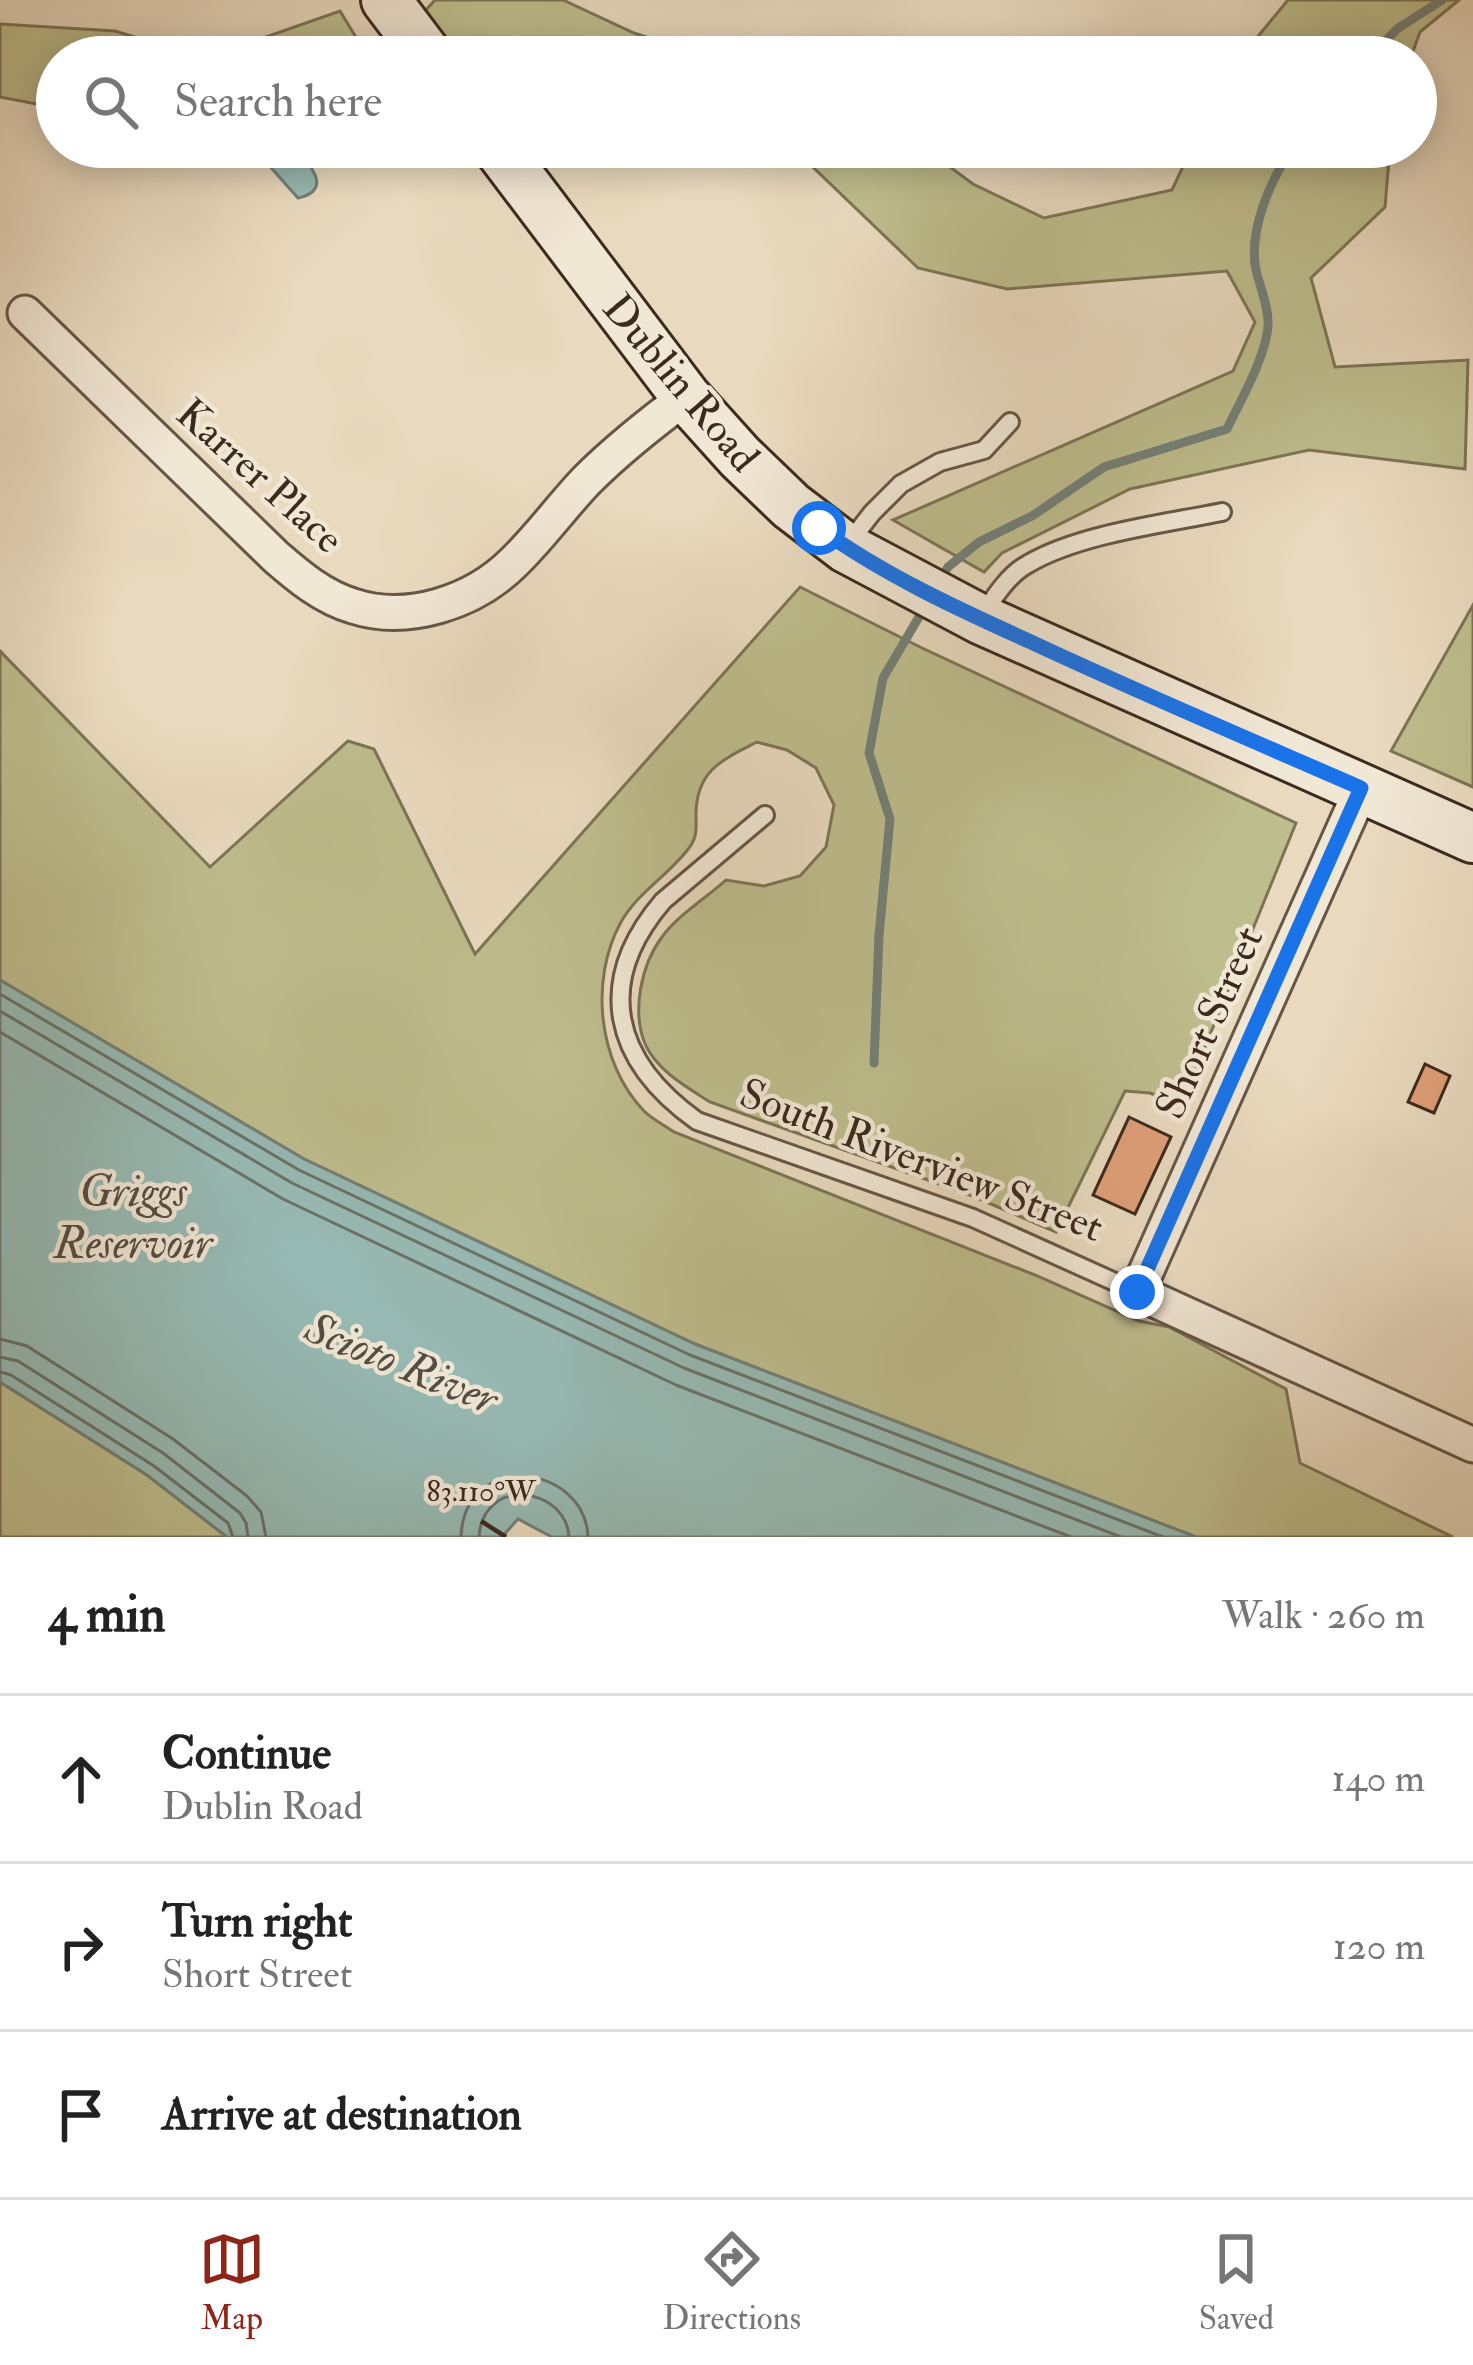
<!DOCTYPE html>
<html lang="en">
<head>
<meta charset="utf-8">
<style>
  body { margin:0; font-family:"IM FELL Double Pica",serif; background:#f2f2f2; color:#222 }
  .stop { position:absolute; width:36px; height:36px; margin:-27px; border:9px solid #1a73e8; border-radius:50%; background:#fff }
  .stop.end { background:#1a73e8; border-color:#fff; box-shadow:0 3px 12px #0008 }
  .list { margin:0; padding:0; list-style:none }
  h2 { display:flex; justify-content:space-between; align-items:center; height:156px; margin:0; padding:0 48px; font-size:51px }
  h2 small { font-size:39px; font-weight:400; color:#767676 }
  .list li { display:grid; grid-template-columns:78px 1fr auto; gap:36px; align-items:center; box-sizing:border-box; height:168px; padding:0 48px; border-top:3px solid #e0e0e0 }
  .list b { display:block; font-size:45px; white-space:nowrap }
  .list p { margin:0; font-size:39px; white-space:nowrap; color:#767676 }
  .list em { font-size:39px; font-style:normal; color:#767676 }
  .icon { flex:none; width:66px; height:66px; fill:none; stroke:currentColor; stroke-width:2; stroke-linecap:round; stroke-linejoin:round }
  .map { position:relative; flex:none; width:1473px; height:1537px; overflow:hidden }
  .search { position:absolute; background:#fff; box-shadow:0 6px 30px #0003; left:36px; right:36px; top:36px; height:132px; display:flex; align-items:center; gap:30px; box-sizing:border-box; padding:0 42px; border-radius:66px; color:#767676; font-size:45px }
  .sheet { height:660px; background:#fff }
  nav { display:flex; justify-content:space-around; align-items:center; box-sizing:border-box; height:168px; border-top:3px solid #e0e0e0; background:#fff; font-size:33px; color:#767676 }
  nav a { display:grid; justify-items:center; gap:6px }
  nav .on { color:#8f2418 }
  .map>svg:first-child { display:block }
</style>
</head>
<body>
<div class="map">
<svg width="1473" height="1537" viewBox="0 0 1473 1537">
  <rect width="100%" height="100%" fill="#e9dabf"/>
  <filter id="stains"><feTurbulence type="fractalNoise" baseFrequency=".00167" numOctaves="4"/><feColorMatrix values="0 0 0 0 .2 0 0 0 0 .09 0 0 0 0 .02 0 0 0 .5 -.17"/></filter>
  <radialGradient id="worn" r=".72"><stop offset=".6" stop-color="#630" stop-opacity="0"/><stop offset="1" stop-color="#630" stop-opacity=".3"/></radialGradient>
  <g fill="#bebd8d" stroke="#7d7456" stroke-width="3">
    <polygon points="435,0 563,0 634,33 707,57 458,57 424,12"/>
    <polygon points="1288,0 1459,0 1420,32 1411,57 1241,57"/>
    <polygon points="340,11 368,57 209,57"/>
    <polygon points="0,24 115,31 200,57 57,57 57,108 0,97"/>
    <polygon points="792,147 923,147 973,184 1044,218 1172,190 1192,147 1390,147 1385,207 1311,278 1335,367 1468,360 1465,469 1309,450 1130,489 1002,553 984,572 893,520 1233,371 1255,322 1227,271 1007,289 918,268"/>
    <path d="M800 587 920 647 1296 823 1181 1106 1150 1093 1125 1091 1056 1232 970 1195 710 1102C687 1087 659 1072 646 1046 631 1013 641 965 662 937 678 915 706 898 726 880L764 886 800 876 826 847 834 805 816 768 787 750 757 742C722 760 697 770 696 813 696 827 698 836 689 848 669 875 638 892 621 922 589 980 598 1063 644 1111 652 1119 664 1125 674 1132L1035 1275 1139 1321 1169 1327 1286 1389 1300 1463 1453 1537H1196L695 1344 304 1159 0 980V651L210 867 348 741 374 749 475 954Z"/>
    <polygon points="1473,605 1473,787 1391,751"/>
    <polygon points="0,1382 147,1475 227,1537 0,1537"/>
  </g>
  <g fill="#97bab4" stroke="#738078" stroke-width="3">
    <path d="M290 147C309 161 335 190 298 198L266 162V155L274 148Z"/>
    <polygon points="0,980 304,1159 695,1344 1196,1537 552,1537 518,1519 502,1537 227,1537 147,1475 0,1382"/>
  </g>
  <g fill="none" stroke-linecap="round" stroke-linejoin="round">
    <g stroke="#6a7269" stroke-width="3">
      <polyline points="0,994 299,1170 690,1355 1163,1537"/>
      <polyline points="0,1011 292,1183 684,1368 1121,1537"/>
      <polyline points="0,1032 283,1199 676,1385 1071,1537"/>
      <polyline points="0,1339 27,1346 173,1439 247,1496 261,1512 266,1537"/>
      <polyline points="0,1357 18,1361 163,1453 240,1513 246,1523 248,1537"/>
      <polyline points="0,1372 11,1375 154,1466 228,1523 233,1537"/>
      <path d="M461 1537C464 1450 585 1463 588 1537"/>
      <path d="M479 1537C483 1475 566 1487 569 1537"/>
    </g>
    <g stroke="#738078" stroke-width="9">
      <polyline points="1370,57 1397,29 1442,0"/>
      <path d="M940 580 948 567 979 542 1032 516 1104 467 1227 429C1240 402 1267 354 1268 325 1269 308 1260 287 1256 270 1248 230 1271 179 1293 147"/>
      <polyline points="874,1063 879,935 890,819 869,753 883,678 926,605"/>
    </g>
  </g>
  <g fill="#e0a079" stroke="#3c2a1e" stroke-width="3">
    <polygon points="1110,147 1133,147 1131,166 1108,163"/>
    <polygon points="1425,1064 1450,1076 1434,1113 1408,1102"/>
    <polygon points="1129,1117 1171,1137 1135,1214 1093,1195"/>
  </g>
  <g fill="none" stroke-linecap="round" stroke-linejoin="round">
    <defs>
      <g id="service">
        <polyline points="848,544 872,513 901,484 940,462 984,450 1010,422"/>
        <path d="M983 614C995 596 1009 574 1028 564 1079 534 1163 524 1222 512"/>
        <path d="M765 815 663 901C593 983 613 1061 697 1121L973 1218 1137 1292"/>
      </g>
      <g id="minor">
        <path d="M25 313 276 557C299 577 323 597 353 606 408 624 474 602 514 562 540 537 562 506 587 480 618 449 651 423 686 397"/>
        <polyline points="1362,788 1137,1292 1473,1445"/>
      </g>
      <g id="secondary">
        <polyline points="386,0 429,57"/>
        <polyline points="497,147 686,397 740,457 791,506 846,548 980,619 1473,838"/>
      </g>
    </defs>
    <use href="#service" stroke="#675646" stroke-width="22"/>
    <use href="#minor" stroke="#675646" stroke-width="39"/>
    <use href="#secondary" stroke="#3c2a1e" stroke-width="54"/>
    <use href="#service" stroke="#f1e7d5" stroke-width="16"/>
    <use href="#minor" stroke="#f1e7d5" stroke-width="33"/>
    <use href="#secondary" stroke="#f1e7d5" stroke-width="48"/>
  </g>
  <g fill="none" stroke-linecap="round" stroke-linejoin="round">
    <path stroke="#1a73e8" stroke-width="15" d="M819 528C884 575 958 609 1031 642 1140 693 1251 740 1361 788L1137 1292"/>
  </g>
  <path fill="none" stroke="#3c2a1e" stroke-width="4.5" d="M481 1521 506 1537"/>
  <g text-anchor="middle" stroke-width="9" stroke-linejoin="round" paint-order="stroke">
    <g font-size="42" fill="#3c2a1e" stroke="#f1e7d5">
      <text transform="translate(682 382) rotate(50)" y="15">Dublin Road</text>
      <text transform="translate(261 475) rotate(42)" y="15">Karrer Place</text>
      <text transform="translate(1208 1022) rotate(-66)" y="15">Short Street</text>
      <text transform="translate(922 1159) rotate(21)" y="15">South Riverview Street</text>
    </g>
    <g font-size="45" font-style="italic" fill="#534e44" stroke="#f1e7d5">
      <text x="133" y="1206">Griggs<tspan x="133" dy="52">Reservoir</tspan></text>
      <text transform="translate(402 1362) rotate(22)" y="16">Scioto River</text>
    </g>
  </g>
  <g font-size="30" text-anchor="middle" fill="#3c2a1e" stroke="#f1e7d5" stroke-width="9" stroke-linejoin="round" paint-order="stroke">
    <text x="481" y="1501">83.110°W</text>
  </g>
  <rect width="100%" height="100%" filter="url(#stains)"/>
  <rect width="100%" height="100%" fill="url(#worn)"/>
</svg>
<div class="stop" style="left:819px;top:528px"></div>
<div class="stop end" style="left:1137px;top:1292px"></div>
<div class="search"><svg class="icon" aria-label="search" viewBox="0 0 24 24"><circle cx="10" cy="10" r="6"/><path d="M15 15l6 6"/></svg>Search here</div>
</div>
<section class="sheet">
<h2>4 min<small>Walk · 260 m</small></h2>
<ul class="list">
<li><svg class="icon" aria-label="ahead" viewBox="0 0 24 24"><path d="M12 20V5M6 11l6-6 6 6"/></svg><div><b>Continue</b><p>Dublin Road</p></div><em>140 m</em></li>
<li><svg class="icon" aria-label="right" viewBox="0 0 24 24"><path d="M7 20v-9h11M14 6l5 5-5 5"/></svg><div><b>Turn right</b><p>Short Street</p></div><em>120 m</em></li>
<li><svg class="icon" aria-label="arrive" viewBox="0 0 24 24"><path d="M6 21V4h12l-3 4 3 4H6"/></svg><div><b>Arrive at destination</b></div></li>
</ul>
</section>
<nav>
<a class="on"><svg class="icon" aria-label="map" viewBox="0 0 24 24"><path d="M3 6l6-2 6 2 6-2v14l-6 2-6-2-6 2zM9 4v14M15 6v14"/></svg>Map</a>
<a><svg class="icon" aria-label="directions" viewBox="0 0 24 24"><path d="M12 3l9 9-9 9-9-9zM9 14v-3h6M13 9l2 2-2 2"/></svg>Directions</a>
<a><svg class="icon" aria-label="saved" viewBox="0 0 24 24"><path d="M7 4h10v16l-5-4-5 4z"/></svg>Saved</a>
</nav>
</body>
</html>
